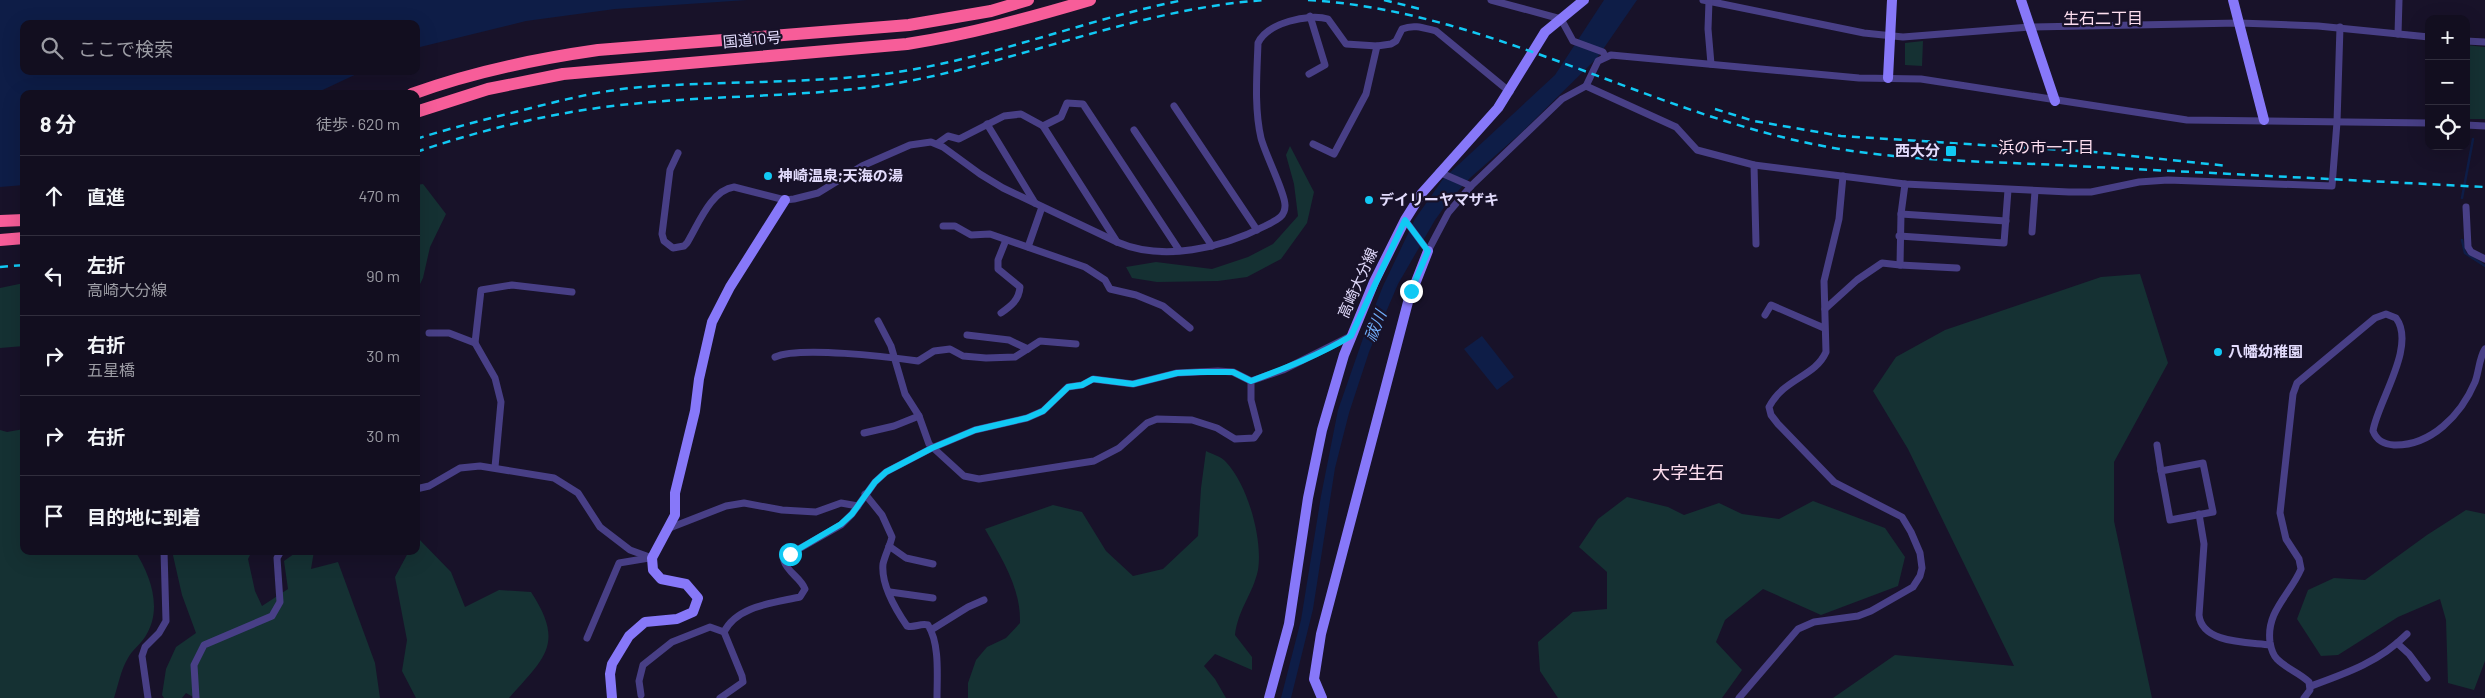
<!DOCTYPE html>
<html lang="ja">
<head>
<meta charset="utf-8">
<style>
  body { margin:0; font-family:Barlow,"Noto Sans JP",sans-serif; background:#1f1c2c; color:#f1f3f6 }
  .controls { position:absolute; right:15px; top:15px; display:grid; overflow:hidden; border-radius:10px; box-shadow:0 5px 20px #0002 }
  .controls button { width:45px; height:45px; display:grid; place-items:center; padding:0; border:0; border-bottom:1px solid #312e3d; background:#120e1f; color:#f1f3f6; font:25px sans-serif }
  .stop { position:absolute; width:15px; height:15px; margin:-11px; border:4px solid #11c9f4; border-radius:50%; background:#fff }
  .stop.end { background:#11c9f4; border-color:#fff; box-shadow:0 1px 5px #0008 }
  .list { margin:0; padding:0; list-style:none }
  h2 { display:flex; justify-content:space-between; align-items:center; height:65px; margin:0; padding:0 20px; font-size:21px }
  h2 small { font-size:16px; font-weight:400; color:#9c9ca4 }
  .list li { display:grid; grid-template-columns:32px 1fr auto; gap:15px; align-items:center; box-sizing:border-box; height:80px; padding:0 20px; border-top:1px solid #312e3d }
  .list b { display:block; font-size:19px; white-space:nowrap }
  .list p { margin:0; font-size:16px; white-space:nowrap; color:#9c9ca4 }
  .list em { font-size:16px; font-style:normal; color:#9c9ca4 }
  .icon { flex:none; width:28px; height:28px; fill:none; stroke:currentColor; stroke-width:2; stroke-linecap:round; stroke-linejoin:round }
  .map { position:relative; flex:none; width:2485px; height:698px; overflow:hidden }
  .search { position:absolute; background:#120e1f; box-shadow:0 5px 20px #0002; left:20px; top:20px; width:400px; height:55px; display:flex; align-items:center; gap:12px; box-sizing:border-box; padding:0 18px; border-radius:10px; color:#9c9ca4; font-size:19px }
  .panel { position:absolute; background:#120e1f; box-shadow:0 5px 20px #0002; left:20px; top:90px; width:400px; height:465px; border-radius:10px }
  .map>svg:first-child { display:block }
</style>
</head>
<body>
<div class="map">
<svg width="2485" height="698" viewBox="0 0 2485 698">
  <rect width="100%" height="100%" fill="#181229"/>
  <g fill="#153133">
    <polygon points="1923,41 1922,66 1905,65 1905,43"/>
    <polygon points="2466,45 2485,47 2485,119 2466,119"/>
    <polygon points="1290,146 1314,192 1307,223 1281,259 1247,277 1218,281 1157,282 1132,278 1126,267 1156,262 1212,269 1248,257 1273,244 1298,216 1294,184 1286,155"/>
    <polygon points="423,184 446,214 430,247 423,278 416,292 416,185"/>
    <polygon points="2140,274 2168,363 2114,462 2114,521 2152,698 1833,698 1895,655 2014,666 1908,449 1873,391 1896,357 1945,330 2101,277"/>
    <polygon points="24,283 24,346 0,348 0,288"/>
    <path d="M24 429V551H135C151 576 163 610 145 637 140 645 132 650 128 658 121 669 118 686 114 698H0V430L7 432Z"/>
    <path d="M1206 451C1212 454 1222 457 1226 462 1248 485 1263 540 1258 570 1253 594 1238 609 1235 635L1252 657V670L1215 654 1204 666 1215 679 1226 698H968V683L976 660 987 647 1006 638 1020 623C1021 588 1002 559 985 529L1053 505 1082 512 1106 551 1133 576 1163 569 1198 536 1201 488Z"/>
    <polygon points="1627,497 1668,507 1684,515 1719,503 1742,514 1779,519 1813,501 1885,528 1905,557 1898,586 1821,615 1763,589 1725,620 1716,642 1742,670 1722,698 1558,698 1540,671 1538,642 1573,612 1607,609 1607,572 1579,547 1598,519"/>
    <polygon points="2466,510 2485,514 2485,661 2474,690 2448,683 2446,620 2440,599 2398,617 2338,655 2321,656 2297,619 2308,590 2334,578 2365,580 2427,535"/>
    <path d="M416 536 451 572 465 607 499 590 531 592C565 644 545 657 509 698H416L402 671 407 640 395 577 409 551H416Z"/>
    <polygon points="172,551 252,551 248,559 255,591 262,606 288,589 284,561 298,551 314,551 311,569 338,562 375,663 380,698 195,698 186,693 182,698 164,698 162,695 166,669 176,647 196,633 182,595"/>
  </g>
  <g fill="#0e1d47">
    <polygon points="0,0 747,0 615,9 526,21 416,48 416,24 24,24 24,71 363,71 314,94 24,94 24,185 0,187"/>
    <polygon points="1604,0 1637,0 1597,58 1522,132 1470,178 1448,202 1435,220 1398,284 1369,352 1349,413 1335,468 1313,609 1291,698 1281,698 1301,620 1321,496 1338,410 1368,324 1383,286 1415,219 1443,179 1555,75"/>
    <polygon points="1482,336 1514,377 1497,390 1464,349"/>
  </g>
  <g fill="none" stroke-linecap="round" stroke-linejoin="round">
    <g stroke="#0e1d47" stroke-width="2.5">
      <polyline points="2462,198 2473,139"/>
      <polyline points="2462,240 2465,253 2485,266"/>
    </g>
    <g stroke="#483f86" stroke-width="7">
      <polyline points="1491,0 1561,19 1573,41 1603,52 1605,56"/>
      <polyline points="1703,0 1864,33 1903,37 2030,27 2239,23 2318,26 2429,37"/>
      <polyline points="1709,1 1708,29 1711,64"/>
      <polyline points="2398,34 2399,0"/>
      <polyline points="2466,41 2485,42"/>
      <polyline points="1309,74 1325,65 1310,16"/>
      <polyline points="1586,86 1598,61 1611,55 1859,78 1921,79 2187,120 2429,123"/>
      <polyline points="1174,106 1257,230"/>
      <polyline points="987,124 1035,203"/>
      <polyline points="2466,125 2485,126"/>
      <polyline points="1043,126 1117,242"/>
      <polyline points="1134,130 1212,246"/>
      <polyline points="938,143 948,136 959,139 1004,116 1021,114 1043,126 1061,117 1067,103 1083,104 1179,250"/>
      <polyline points="1313,144 1334,154 1366,94 1377,46"/>
      <path d="M678 153 670 170 662 234 664 241 673 248 684 246 687 243C698 225 711 190 734 187L785 200 794 199 818 193 862 166 910 145 931 142 943 147 980 174 1003 188 1117 242C1163 262 1222 248 1265 226 1274 221 1285 218 1285 206 1286 195 1265 154 1261 138 1254 108 1257 73 1258 43 1267 23 1309 13 1328 19L1346 44 1377 46 1391 44 1396 41 1402 29C1414 24 1424 28 1436 31L1510 92"/>
      <polyline points="1754,165 1756,244"/>
      <polyline points="1439,172 1471,186"/>
      <polyline points="1905,184 1901,214 1900,265 1957,268"/>
      <polyline points="2466,207 2468,247 2471,252 2485,259"/>
      <polyline points="1901,214 2006,221"/>
      <polyline points="1405,220 1428,251"/>
      <polyline points="943,226 955,226 971,235 990,234 1085,267 1105,280 1110,289 1136,295 1163,306 1190,328"/>
      <polyline points="2032,232 2035,191"/>
      <polyline points="1899,236 2004,243 2008,190"/>
      <polyline points="1028,247 1042,207"/>
      <polyline points="1428,251 1448,213 1471,186 1562,99 1586,86 1676,127 1697,150 1754,165 1905,184 2069,192 2091,192 2139,182 2168,180 2332,186 2337,122 2340,27"/>
      <polyline points="1825,309 1857,280 1882,263 1900,265"/>
      <path d="M1001 313C1011 306 1019 300 1020 287L998 269V260L1006 240"/>
      <polyline points="1765,315 1771,305 1824,328"/>
      <polyline points="878,321 891,346 905,394 919,416 929,444 964,476 979,479 1094,461 1119,448 1147,423 1157,419 1192,420 1217,428 1235,439 1254,438 1259,431 1251,400 1251,381 1283,370 1351,336"/>
      <polyline points="429,333 449,333 475,343 495,378 501,402 495,467"/>
      <polyline points="967,335 1009,340 1028,349"/>
      <polyline points="475,343 481,290 512,285 572,292"/>
      <path d="M775 357C799 346 889 357 918 361L934 351 950 349 963 356 986 358 1015 357 1040 341 1076 344"/>
      <polyline points="864,433 894,426 919,416"/>
      <polyline points="2157,445 2161,471"/>
      <polygon points="2203,463 2213,512 2170,520 2161,471"/>
      <polyline points="416,489 429,486 460,468 480,466 554,478 578,493 600,527 630,550 652,558"/>
      <path d="M865 494 882 515 892 537C890 546 885 555 883 564 881 584 896 610 907 626 915 628 920 623 928 625 940 644 937 676 937 698"/>
      <path d="M2199 514 2204 544 2199 615C2202 644 2249 642 2270 645"/>
      <polyline points="667,529 726,506 744,503 782,510 816,512 841,503 858,506"/>
      <polyline points="889,546 906,558 933,564"/>
      <polyline points="890,592 933,598"/>
      <polyline points="931,630 968,607 984,600"/>
      <path d="M724 632C737 606 773 603 800 597L805 589C800 577 788 573 784 561L790 554 841 525 852 514 875 482 886 472 932 448 975 430 1027 418 1043 411 1068 387 1082 385 1093 379 1133 384 1177 373 1218 371 1233 372 1251 381"/>
      <polyline points="587,638 619,563 649,558"/>
      <polyline points="2397,643 2409,654 2427,678"/>
      <path d="M2311 686C2347 673 2379 662 2407 634"/>
      <polyline points="641,695 639,681 643,665 672,642 710,627 724,632 742,676 743,682 720,698"/>
      <polyline points="148,698 142,656 145,647 159,633 166,621 164,551"/>
      <polyline points="196,698 194,665 204,645 272,616 280,602 277,558 281,551"/>
      <path d="M1739 698 1798 629 1814 622 1858 616 1871 611 1913 587 1920 576 1922 568 1920 553 1911 532 1902 517 1834 482 1778 424 1771 415 1769 407C1784 378 1815 377 1826 352L1824 281 1839 219 1843 176"/>
      <path d="M2304 698 2310 690 2309 682C2300 673 2287 669 2277 659 2273 655 2271 648 2270 642 2266 611 2290 595 2301 569L2299 559 2286 539 2280 513 2293 394 2297 383 2375 318 2386 314 2396 318C2417 346 2377 403 2373 431 2377 441 2384 444 2394 445 2431 446 2461 415 2475 382 2479 372 2479 358 2485 349"/>
    </g>
    <g stroke="#8778f9" stroke-width="10">
      <polyline points="2021,0 2055,101"/>
      <polyline points="2233,0 2264,120"/>
      <polyline points="1888,78 1892,0"/>
      <polyline points="612,698 610,674 612,664 629,636 645,622 677,619 693,612 698,598 686,584 661,579 653,570 652,558 675,515 675,493 695,411 699,379 712,322 730,287 785,200"/>
      <polyline points="1269,698 1289,624 1308,498 1322,430 1344,355 1374,282 1405,220 1422,193 1498,108 1545,32 1584,0"/>
      <polyline points="1322,698 1314,679 1321,634 1408,302 1428,251"/>
    </g>
    <g stroke="#f75d99" stroke-width="12">
      <path d="M412 94C472 72 535 59 598 50L909 25 991 11 1028 0"/>
      <path d="M416 112 488 89 563 74 907 44C971 34 1029 18 1090 0"/>
      <polyline points="0,221 24,220"/>
      <polyline points="0,240 24,238"/>
    </g>
    <g stroke="#11c9f4" stroke-width="2.5" stroke-dasharray="8 6" stroke-linecap="butt">
      <path d="M1308 0C1490 11 1647 113 1823 146 1906 162 1992 161 2075 166 2212 173 2348 180 2485 187"/>
      <polyline points="1384,0 1424,10"/>
      <polyline points="1715,109 1754,121 1841,136 2094,152 2228,166"/>
      <path d="M416 139C451 128 487 119 523 110 559 101 593 92 631 88 719 80 809 85 898 72 995 57 1087 19 1184 0"/>
      <path d="M416 152C490 127 563 110 641 103 724 95 809 97 892 84 1018 63 1136 9 1265 0"/>
      <polyline points="0,267 24,265"/>
    </g>
  </g>
  <g fill="none" stroke-linecap="round" stroke-linejoin="round">
    <path stroke="#11c9f4" stroke-width="6" d="M790 554 841 524 852 514 875 482 886 472 932 448 975 430 1027 418 1043 411 1068 387 1082 385 1093 379 1133 384 1177 373 1200 372H1233L1251 381C1286 368 1319 355 1351 336L1405 220 1428 251 1411 291"/>
  </g>
  <g fill="#11c9f4" stroke="#181229" stroke-width="2">
    <rect x="1945" y="145" width="12" height="12" rx="2.5"/>
    <circle cx="768" cy="176" r="5"/>
    <circle cx="1369" cy="200" r="5"/>
    <circle cx="2218" cy="352" r="5"/>
  </g>
  <g text-anchor="middle" stroke-width="4.5" stroke-linejoin="round" paint-order="stroke">
    <g font-size="15" fill="#e3dcfd" stroke="#181229">
      <text transform="translate(752 40) rotate(-5)" y="5">国道10号</text>
      <text transform="translate(1358 283) rotate(-66)" y="5">高崎大分線</text>
    </g>
    <g font-size="15" font-weight="bold" fill="#e3dcfd" stroke="#181229" text-anchor="start">
      <text x="1940" y="156" text-anchor="end">西大分</text>
      <text x="778" y="181">神崎温泉;天海の湯</text>
      <text x="1379" y="205">デイリーヤマザキ</text>
      <text x="2228" y="357">八幡幼稚園</text>
    </g>
    <g font-size="16" fill="#fddeef" stroke="#181229">
      <text x="2103" y="24">生石二丁目</text>
      <text x="2046" y="153">浜の市一丁目</text>
    </g>
    <g font-size="16" font-style="italic" fill="#6facf8" stroke="#181229">
      <text transform="translate(1375 326) rotate(-68)" y="6">祓川</text>
    </g>
    <g font-size="18" fill="#fddeef" stroke="#181229">
      <text x="1688" y="479">大字生石</text>
    </g>
  </g>
</svg>
<div class="controls">
<button>+</button>
<button>−</button>
<button><svg class="icon" aria-label="locate" viewBox="0 0 24 24"><circle cx="12" cy="12" r="6"/><path d="M12 2v4M12 18v4M2 12h4M18 12h4"/></svg></button>
</div>
<div class="stop" style="left:790px;top:554px"></div>
<div class="stop end" style="left:1411px;top:291px"></div>
<div class="search"><svg class="icon" aria-label="search" viewBox="0 0 24 24"><circle cx="10" cy="10" r="6"/><path d="M15 15l6 6"/></svg>ここで検索</div>
<section class="panel">
<h2>8 分<small>徒歩 · 620 m</small></h2>
<ul class="list">
<li><svg class="icon" aria-label="ahead" viewBox="0 0 24 24"><path d="M12 20V5M6 11l6-6 6 6"/></svg><div><b>直進</b></div><em>470 m</em></li>
<li><svg class="icon" aria-label="left" viewBox="0 0 24 24"><path d="M17 20v-9H6M10 6l-5 5 5 5"/></svg><div><b>左折</b><p>高崎大分線</p></div><em>90 m</em></li>
<li><svg class="icon" aria-label="right" viewBox="0 0 24 24"><path d="M7 20v-9h11M14 6l5 5-5 5"/></svg><div><b>右折</b><p>五星橋</p></div><em>30 m</em></li>
<li><svg class="icon" aria-label="right" viewBox="0 0 24 24"><path d="M7 20v-9h11M14 6l5 5-5 5"/></svg><div><b>右折</b></div><em>30 m</em></li>
<li><svg class="icon" aria-label="arrive" viewBox="0 0 24 24"><path d="M6 21V4h12l-3 4 3 4H6"/></svg><div><b>目的地に到着</b></div></li>
</ul>
</section>
</div>
</body>
</html>
